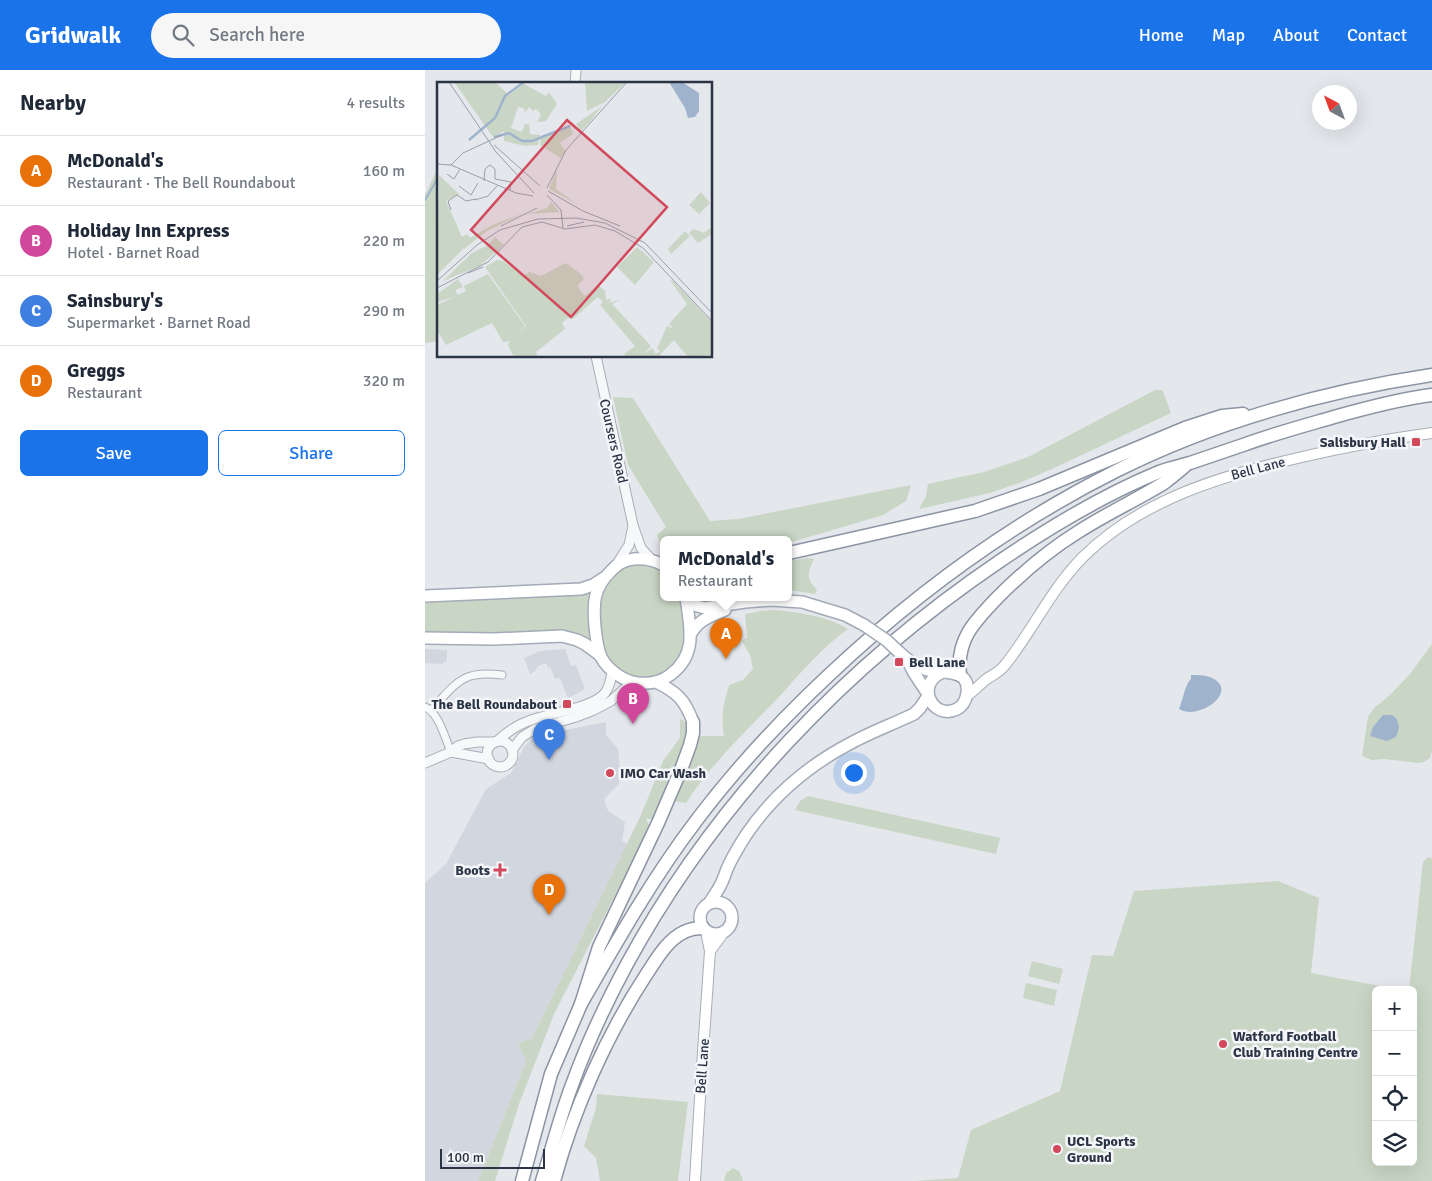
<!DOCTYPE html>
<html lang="en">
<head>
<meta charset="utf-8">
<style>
  body { margin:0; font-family:Signika,sans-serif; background:#f6f6f7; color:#1f2937 }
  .controls { position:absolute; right:15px; bottom:15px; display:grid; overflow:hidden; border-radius:8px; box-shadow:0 5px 20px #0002 }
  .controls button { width:45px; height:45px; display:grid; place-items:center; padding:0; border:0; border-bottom:1px solid #e0e1e3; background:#fff; color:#1f2937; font:25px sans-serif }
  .compass { position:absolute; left:887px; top:15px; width:45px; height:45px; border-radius:50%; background:#fff; box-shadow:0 5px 20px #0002; rotate:319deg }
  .scale { position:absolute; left:15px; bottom:12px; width:105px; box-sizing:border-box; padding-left:5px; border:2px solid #2b3445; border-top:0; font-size:14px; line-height:18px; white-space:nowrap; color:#2b3445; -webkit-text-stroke:4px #f4f6f9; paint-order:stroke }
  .you { position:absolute; left:428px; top:702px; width:18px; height:18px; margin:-12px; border:4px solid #fff; border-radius:50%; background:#1a73e8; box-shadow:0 0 0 8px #1a73e833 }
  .badge { display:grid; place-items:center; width:32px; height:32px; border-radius:50%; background:#1a73e8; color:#fff; font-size:16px; font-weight:700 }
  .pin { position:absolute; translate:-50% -41px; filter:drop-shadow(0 1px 2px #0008) }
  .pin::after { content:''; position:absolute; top:26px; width:18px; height:15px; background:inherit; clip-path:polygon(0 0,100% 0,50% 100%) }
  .popup { position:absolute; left:235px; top:466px; width:132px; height:65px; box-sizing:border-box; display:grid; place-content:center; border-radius:8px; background:#fff; filter:drop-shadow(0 1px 4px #0005); font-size:16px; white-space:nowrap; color:#747a83 }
  .popup b { font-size:19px; color:#1f2937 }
  .popup::after { content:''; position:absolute; left:50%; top:100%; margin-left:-10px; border:10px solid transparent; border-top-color:#fff }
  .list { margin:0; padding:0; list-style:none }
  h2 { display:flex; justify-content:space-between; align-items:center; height:65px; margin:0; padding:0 20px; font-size:21px }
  h2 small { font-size:16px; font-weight:400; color:#747a83 }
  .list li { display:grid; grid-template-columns:32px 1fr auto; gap:15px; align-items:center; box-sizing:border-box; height:70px; padding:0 20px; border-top:1px solid #e0e1e3 }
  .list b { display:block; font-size:19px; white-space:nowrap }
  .list p { margin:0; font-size:16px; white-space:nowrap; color:#747a83 }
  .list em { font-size:16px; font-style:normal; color:#747a83 }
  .actions { display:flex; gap:10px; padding:15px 20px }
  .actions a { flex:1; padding:11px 0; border:1px solid #1a73e8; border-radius:8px; text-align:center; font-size:18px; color:#1a73e8 }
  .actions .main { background:#1a73e8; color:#fff }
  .icon { flex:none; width:28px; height:28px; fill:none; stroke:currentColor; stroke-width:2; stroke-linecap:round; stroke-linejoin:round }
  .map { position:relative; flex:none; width:1007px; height:1111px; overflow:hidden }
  header { display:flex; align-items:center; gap:30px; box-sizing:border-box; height:70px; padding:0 25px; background:#1a73e8; color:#fff }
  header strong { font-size:24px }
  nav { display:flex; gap:28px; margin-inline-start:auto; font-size:18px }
  .search { width:350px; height:45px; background:#f6f6f7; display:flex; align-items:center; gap:12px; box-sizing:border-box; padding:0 18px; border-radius:28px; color:#747a83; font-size:19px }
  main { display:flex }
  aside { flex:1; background:#fff }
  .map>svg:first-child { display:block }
</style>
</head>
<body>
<header>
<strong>Gridwalk</strong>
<div class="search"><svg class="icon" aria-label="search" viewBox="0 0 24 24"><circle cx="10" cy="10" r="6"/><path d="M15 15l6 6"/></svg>Search here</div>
<nav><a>Home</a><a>Map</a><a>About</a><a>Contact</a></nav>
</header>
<main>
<aside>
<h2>Nearby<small>4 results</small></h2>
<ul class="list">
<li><span class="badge" style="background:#e8710a">A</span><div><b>McDonald's</b><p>Restaurant · The Bell Roundabout</p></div><em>160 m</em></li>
<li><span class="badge" style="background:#d1479c">B</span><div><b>Holiday Inn Express</b><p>Hotel · Barnet Road</p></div><em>220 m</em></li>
<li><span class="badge" style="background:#3f7fe0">C</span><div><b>Sainsbury's</b><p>Supermarket · Barnet Road</p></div><em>290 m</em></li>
<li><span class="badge" style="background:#e8710a">D</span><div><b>Greggs</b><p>Restaurant</p></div><em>320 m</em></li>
</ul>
<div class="actions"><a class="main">Save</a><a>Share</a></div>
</aside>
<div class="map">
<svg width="1007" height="1111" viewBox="0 0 1007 1111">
  <rect width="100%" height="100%" fill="#e4e7ec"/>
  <g fill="#d2d6de">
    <polygon points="0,579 22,580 22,591 16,594 0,593"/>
    <polygon points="140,579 146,596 151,595 160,619 143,628 135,608 130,609 125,597 123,598 121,593 113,596 110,601 105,604 99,588 115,581"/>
    <polygon points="181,652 181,665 193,679 195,698 194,714 179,729 183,741 200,752 197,771 202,774 107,968 93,973 101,991 53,1111 0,1111 0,813 21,794 61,719 86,703 99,677 109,666"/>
  </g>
  <g fill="#c9d6c5">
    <polygon points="14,95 14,271 0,273 0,125"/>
    <polygon points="730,320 736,320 738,321 746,343 627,399 594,413 565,423 494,439 501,426 503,414 559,402 603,387"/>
    <polygon points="188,327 208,328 285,451 313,449 486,415 481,431 458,445 364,473 364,470 238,470 238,481 232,465 241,457 203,395"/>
    <path d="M382 488 389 489C382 504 381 508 392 520L390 524 364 520V491Z"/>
    <path d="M206 494C218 494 228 494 238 501V528H256C259 543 263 562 259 577 252 605 217 616 194 600 187 595 182 586 179 578 175 566 171 533 176 521 177 518 186 505 189 502 193 499 201 496 206 494Z"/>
    <polygon points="164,522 162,544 166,570 156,566 0,564 0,529"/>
    <path d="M349 540C373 542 402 546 423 559 396 578 374 605 352 629 320 662 286 694 261 733L249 731 272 666H299C296 646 298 635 304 615L318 610 328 599 325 585 317 571 322 567 320 544 336 541Z"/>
    <polygon points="1007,574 1007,680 1005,688 999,692 994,693 959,689 947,690 937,686 943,647 949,638 964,626 985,604"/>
    <polygon points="255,649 258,650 263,659 252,693 230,749 221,749 225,757 129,944 94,1034 70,1111 53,1111 101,991 93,973 107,968 216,745 238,691 255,668"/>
    <polygon points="383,726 575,768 571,784 370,740 375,731"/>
    <polygon points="1003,787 1007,788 1007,1111 490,1111 533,1108 546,1060 635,1021 667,885 688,886 709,821 853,811 894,828 886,903 976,920 951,920 951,1092 988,1092 988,920 984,920 998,792"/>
    <polygon points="607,891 638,899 634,914 603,906"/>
    <polygon points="601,913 632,920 629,936 598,928"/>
    <polygon points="172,1024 263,1032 253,1111 175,1111 171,1088 159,1076 171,1038"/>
    <polygon points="308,1098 315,1102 318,1111 299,1111 301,1103"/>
  </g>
  <g fill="#9fb4cc">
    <path d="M766 605C773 605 783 605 789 609 813 623 773 651 754 639 758 630 760 614 766 609Z"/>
    <polygon points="958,645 967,645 972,649 974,658 971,667 962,671 945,666 948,657"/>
  </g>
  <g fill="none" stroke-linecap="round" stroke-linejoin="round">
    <polyline stroke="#9fb4cc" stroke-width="2" points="0,130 14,106"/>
    <defs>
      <g id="minor">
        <path d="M0 637C14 643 20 668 26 682"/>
        <path d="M6 640C32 613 36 600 77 605"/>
      </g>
      <g id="tertiary">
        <polyline points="150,14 151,0"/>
        <polyline points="171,286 208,455 216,478 226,489"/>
        <polyline points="192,494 204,475 208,456"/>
        <path d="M72 671C81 663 90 656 101 652 121 643 167 639 180 623 185 616 186 609 187 601"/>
        <circle cx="75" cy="684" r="13"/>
        <polyline points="87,680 97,667 110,659 151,647 169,640 186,631 199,619 210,612"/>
        <polyline points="26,682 64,689"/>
        <polyline points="0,693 26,682 33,676 39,674 52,672 71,672"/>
      </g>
      <g id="secondary">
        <path d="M542 626C548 621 554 616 559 611 566 605 573 604 580 595 608 560 625 521 657 488 716 429 799 405 877 387 920 377 963 369 1007 363"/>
        <polyline points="285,881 299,862"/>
        <polyline points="270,1111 276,1011 285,881 281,861"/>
      </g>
      <g id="primary">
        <path d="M238 495C229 490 220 488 209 489 199 490 192 494 186 501 168 518 168 534 170 557 171 566 172 578 176 587 183 600 198 611 213 613 224 614 236 612 245 605 273 585 265 557 261 528"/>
        <polyline points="0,526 156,519 168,515 177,509"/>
        <polyline points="262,528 272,536 280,538 320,532 346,530 377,532 420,545 439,555"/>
        <path d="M265 565C274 549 284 547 300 540"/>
        <polyline points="0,568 69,569 137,566 152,570 160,574 175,585"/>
        <path d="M474 582C481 589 489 595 499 599 513 605 546 596 542 623 541 630 538 636 532 639 508 651 490 615 516 603"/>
        <polyline points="483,591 489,603 503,624"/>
        <path d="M231 612C252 622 260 630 268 652"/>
        <circle cx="291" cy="848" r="16"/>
        <path d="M285 832C288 827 292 822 295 816 298 811 300 804 302 799 307 787 314 776 321 765 348 725 384 695 426 673 446 662 468 654 489 644L495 638 503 626"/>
      </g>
      <g id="motorway">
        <polyline points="364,483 550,441 614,419 760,358 797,346 818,344"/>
        <path d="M535 605C531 569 550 551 573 527 597 503 624 480 653 462 681 444 711 430 739 413 746 408 753 402 760 396"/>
        <path d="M156 934C192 871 227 809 271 751 310 699 356 650 404 605 491 523 585 454 691 401 788 352 900 321 1007 305"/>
        <polyline points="97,1111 126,1004 156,934 174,877 233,753 257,697 265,675 268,663 268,652"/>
        <path d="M117 1111C127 1079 135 1046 147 1015 162 973 181 933 202 894 290 732 423 594 575 491 625 457 678 425 734 402 744 398 755 396 765 393 783 387 800 381 818 375 848 364 878 356 909 347 941 338 974 329 1007 325"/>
        <path d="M129 1111C148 1041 181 966 221 905 231 890 242 870 259 862 265 859 271 858 278 858"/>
      </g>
    </defs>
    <use href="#minor" stroke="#a9aeb7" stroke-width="9"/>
    <use href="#tertiary" stroke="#a9aeb7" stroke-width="11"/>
    <use href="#secondary" stroke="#a9aeb7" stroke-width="12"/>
    <use href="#primary" stroke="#a3abb8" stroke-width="14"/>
    <use href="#motorway" stroke="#8b94a3" stroke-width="15"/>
    <use href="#minor" stroke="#f7f8fa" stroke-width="7"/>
    <use href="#tertiary" stroke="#f7f8fa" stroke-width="9"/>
    <use href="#secondary" stroke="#fff" stroke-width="10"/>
    <use href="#primary" stroke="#fff" stroke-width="11"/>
    <use href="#motorway" stroke="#fff" stroke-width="12"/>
    <defs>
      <polyline id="primary-bridge" points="439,555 461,570 474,582"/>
    </defs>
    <use href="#primary-bridge" stroke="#a3abb8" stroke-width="14" stroke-linecap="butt"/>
    <use href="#primary-bridge" stroke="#fff" stroke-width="11"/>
  </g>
  <g fill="#d1495b" stroke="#f4f6f9" stroke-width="2">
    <rect x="986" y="367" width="10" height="10" rx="2.5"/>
    <rect x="469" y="587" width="10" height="10" rx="2.5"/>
    <rect x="137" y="629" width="10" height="10" rx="2.5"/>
    <circle cx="185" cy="703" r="5"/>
    <path d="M72.5 792.5h5v5h5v5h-5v5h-5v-5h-5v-5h5z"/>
    <circle cx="798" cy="974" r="5"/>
    <circle cx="632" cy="1079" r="5"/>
  </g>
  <g text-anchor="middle" stroke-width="5" stroke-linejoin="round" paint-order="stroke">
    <g font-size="14" fill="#2b3445" stroke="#f4f6f9">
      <text transform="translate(189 371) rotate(77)" y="5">Coursers Road</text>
      <text transform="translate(833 398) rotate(-15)" y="5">Bell Lane</text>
      <text transform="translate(277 996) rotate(-86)" y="5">Bell Lane</text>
    </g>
    <g font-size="14" font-weight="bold" fill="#2b3445" stroke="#f4f6f9" text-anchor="start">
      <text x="981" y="377" text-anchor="end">Salisbury Hall</text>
      <text x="484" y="597">Bell Lane</text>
      <text x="132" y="639" text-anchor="end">The Bell Roundabout</text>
      <text x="195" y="708">IMO Car Wash</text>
      <text x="65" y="805" text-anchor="end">Boots</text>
      <text x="808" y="971">Watford Football<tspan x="808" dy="16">Club Training Centre</tspan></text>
      <text x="642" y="1076">UCL Sports<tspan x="642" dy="16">Ground</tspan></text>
    </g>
  </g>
  <g transform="translate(12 12)">
    <rect width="275" height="275" fill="#e4e7ec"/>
    <path d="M17 0H58L72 13 87 2 109 14 112 10 120 22 109 39 100 40 104 32 99 27 96 29 92 25 88 31 87 26 81 25 74 46 85 50 88 42H92L93 52 103 53 101 63 88 64 67 59V49L56 55ZM148 0H189L168 20 150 29ZM165 24 152 41 144 49 139 42ZM133 44 136 52 123 61 128 69 124 76 103 63 104 54ZM120 87 119 107 140 122 112 107ZM2 93 22 112 9 119 25 155 30 152 33 156 55 143 87 131 50 149 27 167 22 164 26 167 0 193ZM264 110 273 121 262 132 252 123ZM114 120 123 130 91 132 110 126ZM275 145V152L261 161 252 151 256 147 267 151ZM248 149 253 154 234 172 231 167ZM58 155 67 163 45 182 41 177 45 183 6 199 35 171 51 163ZM200 165 217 180 198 203 180 185ZM60 178 66 179 87 194 92 190 104 194 129 181 144 192 147 197 140 204 148 214 161 203 168 209 169 218 173 217 174 218 171 221 183 218 175 222 214 264 206 273 215 266 219 272 223 269 220 267 230 244 237 247 232 242 250 222 233 198 236 199 275 240V273L251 275 237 258 221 275H189L187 272 198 264 163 223 166 220 161 215 136 237 131 236 125 241 128 247 99 270 101 275H77L71 263 73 259 66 260 55 241 9 263 0 248V223L17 215 0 220V212L21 197 26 205 18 208 21 213 29 209 27 204 51 192 88 244 79 253 89 244 48 185Z" fill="#c9d6c5"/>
    <path d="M232 0H245L262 11V29L258 35 251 36 248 26Z" fill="#9fb4cc"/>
    <path fill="none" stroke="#9fb4cc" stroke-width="2.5" d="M57 55 72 51 85 59H95L133 44M32 58 58 36 68 14 87 0"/>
    <path fill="none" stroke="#9a9fa9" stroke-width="1" d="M12 0 59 70 97 111M57 63 103 104M0 82 14 83 79 111 96 114M14 83 26 71 65 53M10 92 17 97 23 87M47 99 48 87 53 83 58 87V97L74 100 73 108M22 104 34 113 41 101M110 106 129 68 190 0M111 109 146 129 183 144M110 113 124 128 126 146M38 118 51 114 60 104M14 128 11 119 20 113 29 119 39 117M64 144 100 126M130 144 147 140M31 191 46 185M0 199 40 163 63 148 101 137 139 136 168 141 208 161 275 231M0 206 51 180 85 145 105 140 128 147 158 143 178 149 206 166 275 239"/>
    <path fill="#d1495b" fill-opacity="0.15" stroke="#d1495b" stroke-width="2.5" d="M130 38 230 125 134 235 34 148Z"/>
    <rect width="275" height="275" fill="none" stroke="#2b3445" stroke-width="2.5"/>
  </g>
</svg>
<div class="controls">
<button>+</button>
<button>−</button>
<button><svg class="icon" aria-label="locate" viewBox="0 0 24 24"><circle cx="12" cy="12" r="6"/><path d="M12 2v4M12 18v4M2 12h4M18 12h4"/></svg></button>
<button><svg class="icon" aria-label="layers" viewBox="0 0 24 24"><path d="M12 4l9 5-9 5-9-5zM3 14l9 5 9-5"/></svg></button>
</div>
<svg class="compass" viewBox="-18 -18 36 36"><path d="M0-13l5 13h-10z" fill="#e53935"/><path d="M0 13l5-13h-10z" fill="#747a83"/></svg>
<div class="scale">100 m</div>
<div class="you"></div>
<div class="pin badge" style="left:301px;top:589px;background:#e8710a">A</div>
<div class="popup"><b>McDonald's</b>Restaurant</div>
<div class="pin badge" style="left:208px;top:654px;background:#d1479c">B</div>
<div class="pin badge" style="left:124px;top:690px;background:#3f7fe0">C</div>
<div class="pin badge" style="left:124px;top:845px;background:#e8710a">D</div>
</div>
</main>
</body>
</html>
